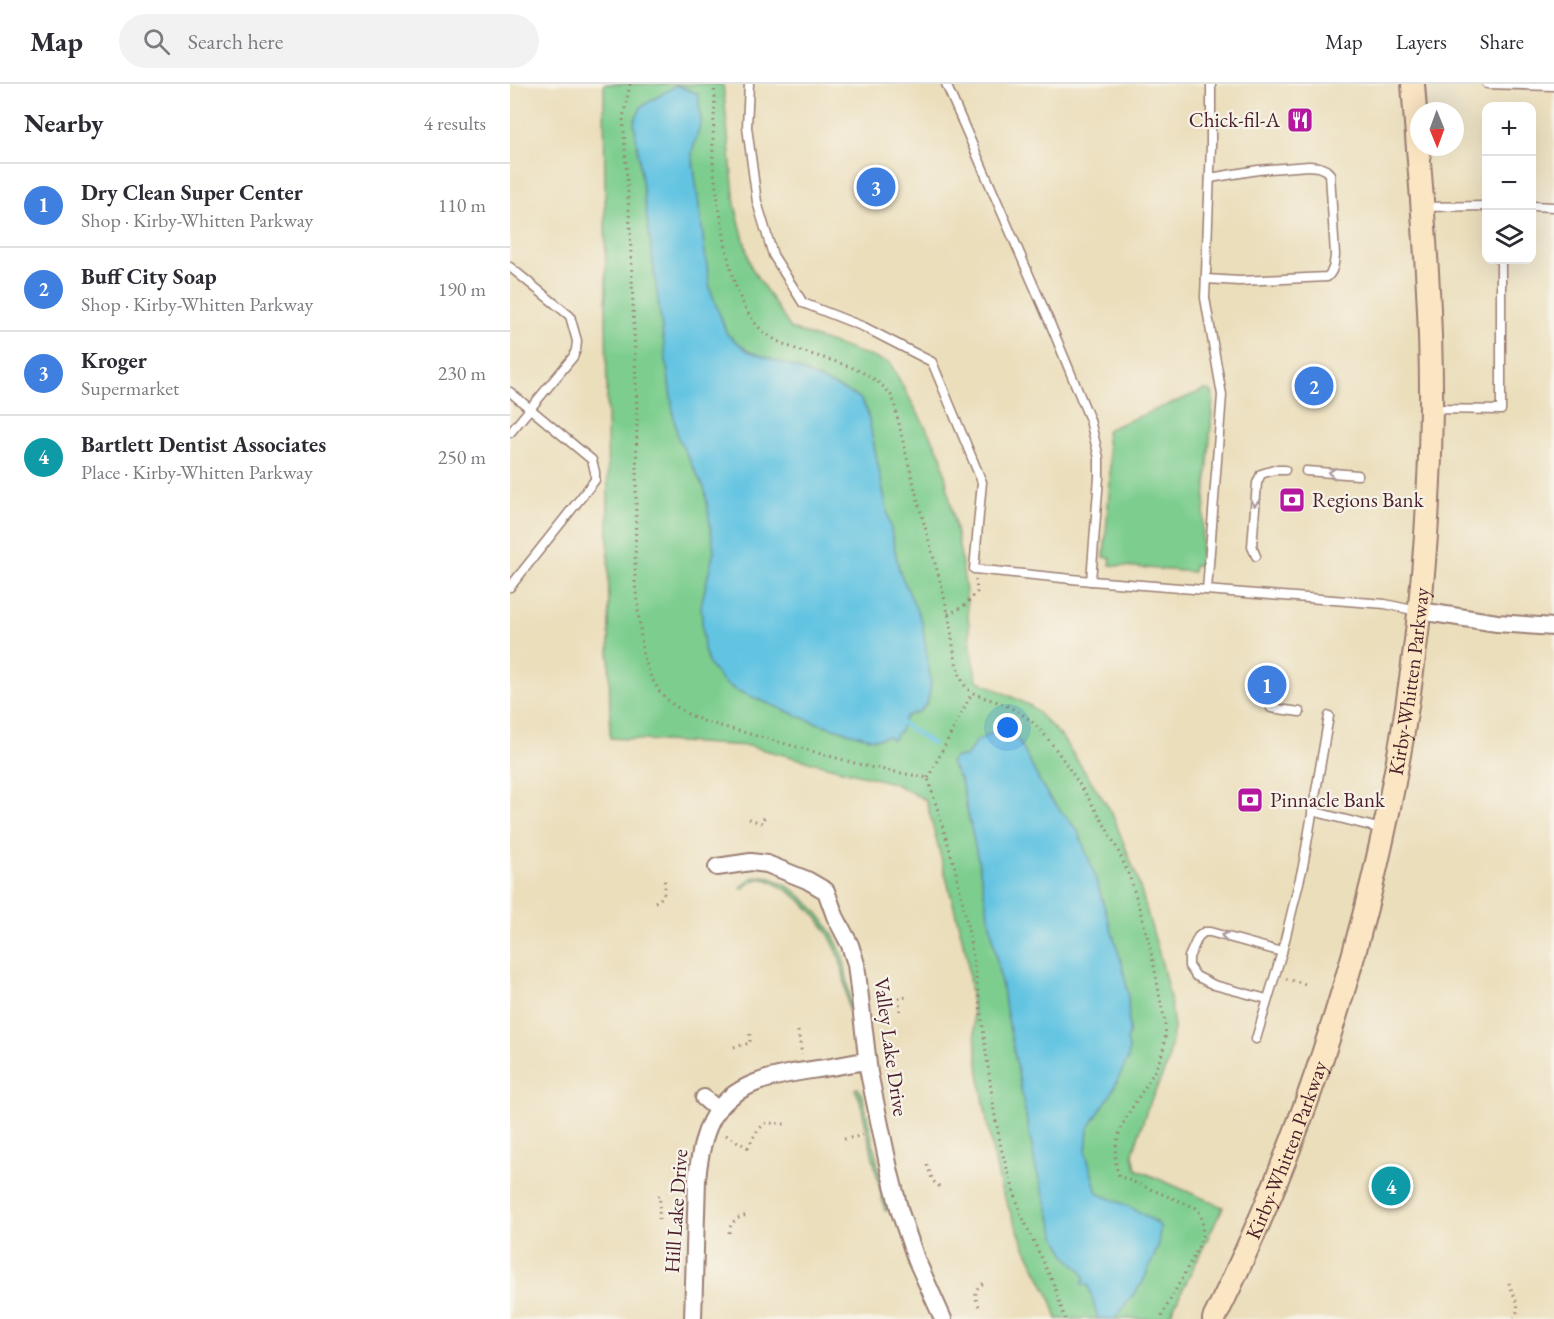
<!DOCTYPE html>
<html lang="en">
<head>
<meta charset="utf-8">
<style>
  body { margin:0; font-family:"EB Garamond",serif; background:#f2f2f3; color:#2b2b33 }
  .controls { position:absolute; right:18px; top:18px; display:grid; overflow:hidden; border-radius:12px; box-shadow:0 6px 24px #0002 }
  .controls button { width:54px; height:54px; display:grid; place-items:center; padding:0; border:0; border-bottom:2px solid #e1e1e2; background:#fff; color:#2b2b33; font:30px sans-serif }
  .compass { position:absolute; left:900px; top:18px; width:54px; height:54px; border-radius:50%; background:#fff; box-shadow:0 6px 24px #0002; rotate:179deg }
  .you { position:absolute; left:498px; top:644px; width:21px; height:21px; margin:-15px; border:4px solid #fff; border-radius:50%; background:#1a73e8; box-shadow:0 0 0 9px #1a73e833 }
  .badge { display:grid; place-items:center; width:39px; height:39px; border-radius:50%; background:#111827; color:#fff; font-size:20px; font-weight:700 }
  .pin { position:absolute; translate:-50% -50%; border:3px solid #fff; box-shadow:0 2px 6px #0006 }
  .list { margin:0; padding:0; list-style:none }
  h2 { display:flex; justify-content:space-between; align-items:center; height:78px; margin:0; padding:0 24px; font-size:26px }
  h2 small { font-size:20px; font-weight:400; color:#7c7c81 }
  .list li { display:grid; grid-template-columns:39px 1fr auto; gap:18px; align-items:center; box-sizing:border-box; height:84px; padding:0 24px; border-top:2px solid #e1e1e2 }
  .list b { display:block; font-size:22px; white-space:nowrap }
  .list p { margin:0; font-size:20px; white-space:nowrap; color:#7c7c81 }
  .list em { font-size:20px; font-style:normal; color:#7c7c81 }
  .icon { flex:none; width:33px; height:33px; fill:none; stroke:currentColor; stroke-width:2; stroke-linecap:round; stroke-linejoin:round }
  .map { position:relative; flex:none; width:1044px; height:1235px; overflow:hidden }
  header { display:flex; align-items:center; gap:36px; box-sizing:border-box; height:84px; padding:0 30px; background:#fff; border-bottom:2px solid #e1e1e2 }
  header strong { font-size:28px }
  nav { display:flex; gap:33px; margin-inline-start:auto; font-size:21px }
  .search { width:420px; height:54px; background:#f2f2f3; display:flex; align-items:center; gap:15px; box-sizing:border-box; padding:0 21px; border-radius:33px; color:#7c7c81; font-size:22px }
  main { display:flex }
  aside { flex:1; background:#fff }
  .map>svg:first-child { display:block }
</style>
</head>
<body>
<header>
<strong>Map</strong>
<div class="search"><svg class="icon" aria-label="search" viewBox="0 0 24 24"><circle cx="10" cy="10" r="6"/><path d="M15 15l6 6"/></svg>Search here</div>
<nav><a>Map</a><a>Layers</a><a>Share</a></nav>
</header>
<main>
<aside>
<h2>Nearby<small>4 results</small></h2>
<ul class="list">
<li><span class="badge" style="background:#3f7fe0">1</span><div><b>Dry Clean Super Center</b><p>Shop · Kirby-Whitten Parkway</p></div><em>110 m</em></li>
<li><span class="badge" style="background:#3f7fe0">2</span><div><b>Buff City Soap</b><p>Shop · Kirby-Whitten Parkway</p></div><em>190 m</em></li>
<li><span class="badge" style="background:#3f7fe0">3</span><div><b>Kroger</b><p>Supermarket</p></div><em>230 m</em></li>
<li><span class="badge" style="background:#0f9aa8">4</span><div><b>Bartlett Dentist Associates</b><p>Place · Kirby-Whitten Parkway</p></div><em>250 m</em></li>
</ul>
</aside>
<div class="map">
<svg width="1044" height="1235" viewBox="0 0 1044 1235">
  <rect width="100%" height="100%" fill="#f7f3e8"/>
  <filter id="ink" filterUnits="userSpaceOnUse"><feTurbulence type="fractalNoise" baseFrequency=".0167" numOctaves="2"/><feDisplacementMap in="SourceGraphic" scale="12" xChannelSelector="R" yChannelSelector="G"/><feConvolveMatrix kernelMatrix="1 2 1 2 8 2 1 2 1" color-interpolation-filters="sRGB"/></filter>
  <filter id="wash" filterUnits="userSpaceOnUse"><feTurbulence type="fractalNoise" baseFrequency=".008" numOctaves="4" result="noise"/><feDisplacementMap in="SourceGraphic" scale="24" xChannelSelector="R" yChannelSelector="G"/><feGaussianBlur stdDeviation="1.35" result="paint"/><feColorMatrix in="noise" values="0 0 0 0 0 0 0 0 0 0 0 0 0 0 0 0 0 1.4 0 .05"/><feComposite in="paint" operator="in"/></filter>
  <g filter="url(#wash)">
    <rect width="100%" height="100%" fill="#ebdebb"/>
    <g fill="#7ccd8e" stroke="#63765c" stroke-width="1.5">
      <polygon points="94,0 213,0 225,121 241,183 281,245 380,279 431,371 448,456 455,500 462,573 467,596 521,622 551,652 601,727 627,793 651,876 660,914 664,944 658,979 637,1025 623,1069 626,1085 713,1123 658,1235 547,1235 540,1213 513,1159 491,1105 479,1049 469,989 457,873 416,716 383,699 239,662 100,654"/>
      <polygon points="694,306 698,306 702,308 703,315 690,481 684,481 683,488 600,481 601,474 594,473 600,397 600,381 596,348 598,345"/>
      <path d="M253 792C291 800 332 849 336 889 338 900 339 913 341 925L338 926C336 904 334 883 325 863 313 836 292 813 266 800 261 797 255 794 249 795 242 796 238 800 233 805L231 803 242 794Z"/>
      <polygon points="348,1004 353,1014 378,1126 375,1127 350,1016 345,1005"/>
    </g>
    <g fill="#63c4e2" stroke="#567286" stroke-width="1.5">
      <polygon points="167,1 188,10 191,37 182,69 200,205 217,250 238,267 284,283 349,313 357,326 389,486 412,538 421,599 419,612 416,620 410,627 396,632 389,649 386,650 384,655 382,656 378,652 367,655 359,654 323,644 298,636 228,607 214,599 199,581 194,565 191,521 204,467 195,406 168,354 164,335 124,38 132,22"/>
      <path d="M488 646 506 654 510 659 530 698 539 713 568 747 583 786 612 880 618 909 619 950 617 955 619 965 618 974 601 1010 578 1045 576 1069 587 1109C609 1118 632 1127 650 1142L648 1163 633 1198 605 1235H588L578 1201H573L572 1199 575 1195 570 1185 558 1174 547 1155 526 1085 468 776 451 697 440 678 446 673H456L466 657Z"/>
    </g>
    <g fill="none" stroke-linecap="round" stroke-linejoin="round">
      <polyline stroke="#63c4e2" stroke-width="4.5" points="392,639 423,660"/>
    </g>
  </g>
  <g filter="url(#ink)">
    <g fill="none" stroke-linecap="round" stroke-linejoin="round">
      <defs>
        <g id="service">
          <polyline points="239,0 237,43 247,118 263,171 293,219 354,243 422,278 472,398 464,485 581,497 875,520 907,527"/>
          <polyline points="436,0 540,239 580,336 589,374 589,393 581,497"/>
          <polyline points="977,0 1044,2"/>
          <polyline points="1022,122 1044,123"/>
          <polyline points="913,123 976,122"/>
          <polyline points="0,183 60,232 67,257 66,266 63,273 0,349"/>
          <path d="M696 195 729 197 817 193C824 187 824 180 825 171L820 90 816 86 809 83 799 82 748 86 700 94"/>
          <polyline points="0,308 82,376 85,388 85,396 0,503"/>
          <polyline points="922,325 991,326 991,176"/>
          <polyline points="796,387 848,391"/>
          <polyline points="746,472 742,463 747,399 751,390 764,386 775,386"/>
          <polyline points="697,506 712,311 695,214 701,62 701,0"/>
          <polyline points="761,624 790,628"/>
          <polyline points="802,727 872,745"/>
          <polyline points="757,915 704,901 686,892 679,882 679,873 688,853 694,848 700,848 772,868"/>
          <polyline points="746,955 772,868 793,782 819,632"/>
        </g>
        <g id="minor">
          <polyline points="910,527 987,539 1044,543"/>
          <polyline points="207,783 241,778 257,780 297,796 316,807 325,832 340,861 346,880 359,989 380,1089 390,1128 406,1175 433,1235"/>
          <polyline points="194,1014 208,1026"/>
          <path d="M183 1235 187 1095C189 1075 192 1055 201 1037 221 997 268 991 308 985 324 983 341 979 357 977"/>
        </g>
        <g id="secondary">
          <path id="s1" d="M704 1235C844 952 918 640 921 325 922 216 911 108 903 0"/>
        </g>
      </defs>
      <use href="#service" stroke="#9a7e73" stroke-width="11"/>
      <use href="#minor" stroke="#9a7e73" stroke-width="20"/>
      <use href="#secondary" stroke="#9a7e73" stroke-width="26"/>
      <g stroke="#9a7e73" stroke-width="3" stroke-dasharray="1.5 4.5" stroke-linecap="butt">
        <polyline points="120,0 113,34 120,142 127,326 125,499 133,571 141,593 149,607 162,620 176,629 193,637 359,683 418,694 445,784 455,829 465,884 484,1027 492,1068 511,1130 544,1201 555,1235"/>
        <path d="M204 0C206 24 202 49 203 73 203 90 207 106 209 123 216 161 220 207 245 239 254 251 270 259 283 264 317 277 361 282 383 314 389 339 394 364 401 389 412 436 427 482 438 529 443 551 443 585 456 603 462 612 482 615 493 620 502 624 512 630 520 636 537 651 550 671 562 689 585 724 608 760 622 800 634 838 644 876 650 915 653 928 657 941 655 955 650 1004 590 1039 609 1092L686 1124 691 1130 693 1142 692 1152 687 1166 650 1235"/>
        <polyline points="438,530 453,523 467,508 466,496"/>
        <polyline points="418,694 462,609"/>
        <polyline points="239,735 252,739 255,731"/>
        <path d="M145 818C155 814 156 805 154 795"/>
        <polyline points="776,895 799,901"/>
        <polyline points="390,927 389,914 397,913"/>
        <polyline points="288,947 292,971"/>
        <polyline points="224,963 240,959 240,949"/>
        <polyline points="216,1051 242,1066"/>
        <polyline points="334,1055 356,1051"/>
        <path d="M238 1064C243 1054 247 1044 257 1039L275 1040"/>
        <polyline points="417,1081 423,1097 429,1102 433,1102"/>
        <polyline points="148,1112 150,1112 149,1135"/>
        <path d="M219 1149C220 1138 227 1133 238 1131"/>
        <path d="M999 1199C1002 1210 1013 1223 1004 1233"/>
        <path d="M469 1222C464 1213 464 1204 474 1199"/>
      </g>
      <use href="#service" stroke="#fff" stroke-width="8"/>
      <use href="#minor" stroke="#fff" stroke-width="16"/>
      <use href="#secondary" stroke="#fbe6c4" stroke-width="22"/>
    </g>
    <defs><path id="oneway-chevron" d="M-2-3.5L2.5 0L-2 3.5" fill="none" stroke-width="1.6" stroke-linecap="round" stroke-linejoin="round" transform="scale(1.5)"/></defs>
    <g stroke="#ae9aa0">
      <use href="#oneway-chevron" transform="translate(822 389) rotate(-175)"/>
      <use href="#oneway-chevron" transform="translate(745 418) rotate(95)"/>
      <use href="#oneway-chevron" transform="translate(715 852) rotate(-164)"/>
    </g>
  </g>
  <defs>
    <symbol id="restaurant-square" viewBox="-11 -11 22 22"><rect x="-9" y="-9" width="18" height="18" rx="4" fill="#b5179e" stroke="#f7f3e8"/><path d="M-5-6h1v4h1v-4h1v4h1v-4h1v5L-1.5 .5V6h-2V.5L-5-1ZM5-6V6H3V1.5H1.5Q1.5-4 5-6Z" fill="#fff"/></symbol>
    <symbol id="bank-square" viewBox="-11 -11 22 22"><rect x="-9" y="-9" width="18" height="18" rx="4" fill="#b5179e" stroke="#f7f3e8"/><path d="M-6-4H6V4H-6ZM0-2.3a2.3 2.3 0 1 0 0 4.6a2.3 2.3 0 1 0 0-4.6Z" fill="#fff"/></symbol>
  </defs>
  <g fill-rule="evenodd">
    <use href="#restaurant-square" x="775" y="21" width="30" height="30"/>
    <use href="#bank-square" x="767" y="401" width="30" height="30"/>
    <use href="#bank-square" x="725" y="701" width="30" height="30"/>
  </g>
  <g text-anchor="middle" stroke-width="4.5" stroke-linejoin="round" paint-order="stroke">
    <g font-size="21" fill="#4a1f2b" stroke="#f7f3e8" text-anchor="start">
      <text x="770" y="43" text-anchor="end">Chick-fil-A</text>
      <text x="802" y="423">Regions Bank</text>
      <text x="760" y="723">Pinnacle Bank</text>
    </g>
    <g font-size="21" fill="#4a1f2b" stroke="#f7f3e8">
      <text dy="7" stroke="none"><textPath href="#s1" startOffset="670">Kirby-Whitten Parkway</textPath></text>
      <text transform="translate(381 963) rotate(82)" y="7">Valley Lake Drive</text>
      <text dy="7" stroke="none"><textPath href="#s1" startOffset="184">Kirby-Whitten Parkway</textPath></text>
      <text transform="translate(166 1127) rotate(-86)" y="7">Hill Lake Drive</text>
    </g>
  </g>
</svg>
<div class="controls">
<button>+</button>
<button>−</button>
<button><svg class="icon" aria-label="layers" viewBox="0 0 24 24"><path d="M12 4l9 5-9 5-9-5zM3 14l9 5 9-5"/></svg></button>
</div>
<svg class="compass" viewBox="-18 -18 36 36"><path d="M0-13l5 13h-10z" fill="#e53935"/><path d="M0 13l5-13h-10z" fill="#7c7c81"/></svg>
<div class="you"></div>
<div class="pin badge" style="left:757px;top:601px;background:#3f7fe0">1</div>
<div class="pin badge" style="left:804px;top:302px;background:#3f7fe0">2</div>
<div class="pin badge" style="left:366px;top:103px;background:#3f7fe0">3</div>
<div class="pin badge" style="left:881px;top:1102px;background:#0f9aa8">4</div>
</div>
</main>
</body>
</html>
